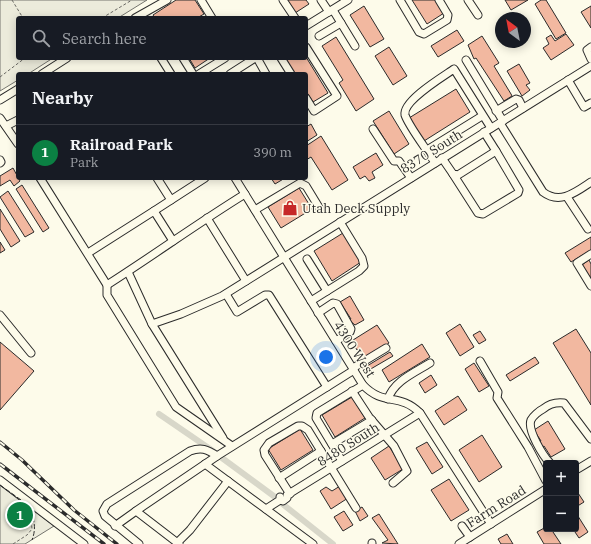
<!DOCTYPE html>
<html lang="en">
<head>
<meta charset="utf-8">
<style>
  body { margin:0; font-family:"IBM Plex Serif",serif; background:#20242c; color:#f1f3f6 }
  .controls { position:absolute; right:12px; bottom:12px; display:grid; overflow:hidden; border-radius:4px; box-shadow:0 2px 10px #0003 }
  .controls button { width:36px; height:36px; display:grid; place-items:center; padding:0; border:0; border-bottom:1px solid #363941; background:#171b24; color:#f1f3f6; font:20px sans-serif }
  .compass { position:absolute; left:495px; top:12px; width:36px; height:36px; border-radius:50%; background:#171b24; box-shadow:0 2px 10px #0003; rotate:328deg }
  .you { position:absolute; left:326px; top:357px; width:14px; height:14px; margin:-10px; border:3px solid #fff; border-radius:50%; background:#1a73e8; box-shadow:0 0 0 6px #1a73e833 }
  .badge { display:grid; place-items:center; width:26px; height:26px; border-radius:50%; background:#0b8043; color:#fff; font-size:13px; font-weight:700 }
  .pin { position:absolute; translate:-50% -50%; border:2px solid #fff; box-shadow:0 1px 4px #0006 }
  .list { margin:0; padding:0; list-style:none }
  h2 { display:flex; justify-content:space-between; align-items:center; height:52px; margin:0; padding:0 16px; font-size:17px }
  h2 small { font-size:13px; font-weight:400; color:#9ea1a6 }
  .list li { display:grid; grid-template-columns:26px 1fr auto; gap:12px; align-items:center; box-sizing:border-box; height:56px; padding:0 16px; border-top:1px solid #363941 }
  .list b { display:block; font-size:15px; white-space:nowrap }
  .list p { margin:0; font-size:13px; white-space:nowrap; color:#9ea1a6 }
  .list em { font-size:13px; font-style:normal; color:#9ea1a6 }
  .icon { flex:none; width:22px; height:22px; fill:none; stroke:currentColor; stroke-width:2; stroke-linecap:round; stroke-linejoin:round }
  .map { position:relative; flex:none; width:591px; height:544px; overflow:hidden }
  .search { position:absolute; background:#171b24; box-shadow:0 2px 10px #0003; left:16px; top:16px; width:292px; height:44px; display:flex; align-items:center; gap:10px; box-sizing:border-box; padding:0 14px; border-radius:4px; color:#9ea1a6; font-size:15px }
  .panel { position:absolute; background:#171b24; box-shadow:0 2px 10px #0003; left:16px; top:72px; width:292px; height:108px; border-radius:4px }
  .map>svg:first-child { display:block }
</style>
</head>
<body>
<div class="map">
<svg width="591" height="544" viewBox="0 0 591 544">
  <rect width="100%" height="100%" fill="#fdfbea"/>
  <g fill="#ecebdb" stroke="#74746e">
    <polygon points="0,0 147,0 118,18 18,18 18,58 53,58 28,74 18,74 18,80 0,91"/>
    <polygon points="0,485 54,526 25,544 0,544"/>
  </g>
  <g fill="none" stroke-linecap="round" stroke-linejoin="round">
    <g stroke="#d8d7c9" stroke-width="6">
      <polyline points="159,414 213,451"/>
      <polyline points="222,458 275,497"/>
      <polyline points="280,502 333,544"/>
    </g>
  </g>
  <g fill="#f2b8a0" stroke="#2b2b2b">
    <polygon points="176,0 195,0 204,14 197,18 155,18 153,15"/>
    <polygon points="287,0 306,0 309,4 295,13"/>
    <polygon points="412,0 435,0 444,13 427,24"/>
    <polygon points="505,0 528,0 511,10"/>
    <polygon points="541,0 546,0 566,33 556,39 535,4"/>
    <polygon points="364,6 384,39 370,47 350,15"/>
    <polygon points="591,6 591,28 581,12"/>
    <polygon points="457,30 464,41 438,57 431,46"/>
    <polygon points="566,34 574,45 551,60 543,48 549,44 546,38 551,35 555,41"/>
    <polygon points="482,36 499,63 494,66 511,94 512,96 504,101 476,58 474,59 468,45"/>
    <polygon points="336,37 374,99 356,111 339,83 343,80 322,46"/>
    <polygon points="389,47 407,76 393,85 375,56"/>
    <polygon points="306,57 328,93 313,102 306,91 306,74 295,74 285,58"/>
    <polygon points="189,58 210,58 195,68"/>
    <polygon points="519,64 530,83 526,85 530,90 522,96 507,71"/>
    <polygon points="456,89 470,112 424,141 409,118"/>
    <polygon points="389,111 409,144 394,154 373,121"/>
    <polygon points="311,124 317,135 306,142 306,127"/>
    <polygon points="321,136 348,180 332,190 311,157 306,160 306,146"/>
    <polygon points="376,153 383,165 372,172 375,178 369,181 365,176 360,179 353,167"/>
    <polygon points="13,168 20,181 14,186 10,180 0,186 0,176"/>
    <polygon points="271,178 285,178 275,184"/>
    <polygon points="22,185 49,228 43,232 16,189"/>
    <polygon points="299,188 312,209 281,228 268,207"/>
    <polygon points="8,191 34,232 25,237 0,197"/>
    <polygon points="0,209 20,241 11,247 0,229"/>
    <polygon points="343,233 361,262 332,281 314,251"/>
    <polygon points="591,237 591,250 571,262 565,253"/>
    <polygon points="0,242 5,250 0,253"/>
    <polygon points="589,260 591,264 591,280 582,265"/>
    <polygon points="350,296 364,320 355,325 349,320 351,319 340,302"/>
    <polygon points="460,324 474,347 460,356 446,333"/>
    <polygon points="377,325 389,343 365,359 359,349 357,350 355,347 357,346 353,340"/>
    <polygon points="576,329 591,353 591,405 553,343"/>
    <polygon points="480,331 486,340 479,344 473,335"/>
    <polygon points="0,342 34,371 0,410"/>
    <polygon points="422,344 430,357 389,382 382,370"/>
    <polygon points="390,352 393,356 369,370 367,366"/>
    <polygon points="535,357 539,363 510,381 506,375"/>
    <polygon points="474,363 489,386 479,392 465,369"/>
    <polygon points="431,375 437,385 425,393 419,383"/>
    <polygon points="458,396 467,410 444,425 435,411"/>
    <polygon points="352,397 365,418 335,437 322,415"/>
    <polygon points="548,421 565,449 551,457 544,446 541,448 537,443 541,441 534,430"/>
    <polygon points="300,429 313,450 281,470 268,449"/>
    <polygon points="482,435 502,467 479,482 459,450"/>
    <polygon points="427,442 443,467 432,474 416,448"/>
    <polygon points="389,446 403,469 385,480 371,458"/>
    <polygon points="449,479 469,510 451,521 431,490"/>
    <polygon points="340,486 348,498 331,509 320,491 326,487 332,491"/>
    <polygon points="576,490 584,502 576,507"/>
    <polygon points="362,507 368,516 360,521 355,511"/>
    <polygon points="344,511 353,525 343,531 334,517"/>
    <polygon points="576,513 588,532 579,538 573,529 576,529"/>
    <polygon points="379,514 398,544 382,543 388,540 372,518"/>
    <polygon points="546,527 546,529 551,529 561,544 544,544 537,532"/>
    <polygon points="507,534 513,544 501,544 498,539"/>
  </g>
  <g fill="none" stroke-linecap="round" stroke-linejoin="round">
    <defs>
      <g id="minor">
        <polyline points="201,0 212,18"/>
        <polyline points="283,0 295,18"/>
        <polyline points="321,0 329,12"/>
        <polyline points="400,0 419,32 424,34 447,20 448,15 439,0"/>
        <polyline points="468,0 478,15"/>
        <polyline points="333,10 355,46"/>
        <polyline points="135,18 167,0"/>
        <polyline points="306,26 348,0"/>
        <polyline points="319,36 341,23"/>
        <polyline points="306,47 337,96 314,111 306,98"/>
        <polyline points="591,47 587,50 591,59"/>
        <polyline points="161,58 171,74"/>
        <polyline points="183,58 193,74"/>
        <polyline points="257,58 266,74"/>
        <polyline points="281,58 291,74"/>
        <polyline points="466,60 503,121"/>
        <polyline points="42,74 67,58"/>
        <polyline points="199,74 225,58"/>
        <polyline points="230,74 255,58"/>
        <polyline points="568,80 584,107 591,103"/>
        <polyline points="0,100 18,89"/>
        <polyline points="496,111 516,99 519,100 523,108"/>
        <polyline points="0,118 18,144"/>
        <path d="M500 123 543 192C560 205 576 192 591 182"/>
        <polyline points="6,126 18,120"/>
        <polyline points="373,129 394,161 399,161 411,178"/>
        <polyline points="427,150 482,116"/>
        <polyline points="442,158 453,174 458,175 496,151 484,132"/>
        <polyline points="0,160 1,162 0,163"/>
        <path d="M435 163C428 151 409 127 405 115 402 101 444 76 454 69L491 128"/>
        <polyline points="453,174 478,213 483,214 518,193 519,190 496,151"/>
        <polyline points="40,178 107,285 107,295 176,407 232,446"/>
        <polyline points="157,178 171,200"/>
        <path d="M235 178 363 385C384 407 399 392 420 413L491 524"/>
        <polyline points="567,197 588,229"/>
        <polyline points="255,210 300,183 306,186 320,209"/>
        <polyline points="154,211 205,178"/>
        <polyline points="207,218 246,281"/>
        <polyline points="88,253 154,211 173,241"/>
        <polyline points="591,254 577,263 591,286"/>
        <polyline points="307,259 327,291"/>
        <polyline points="128,272 152,324 181,314 222,296 591,66"/>
        <path d="M107 285C154 255 198 223 245 194"/>
        <polyline points="226,294 237,312 265,295 269,295 327,387"/>
        <polyline points="311,301 359,271 364,266 362,258 340,222"/>
        <polyline points="318,313 333,303 337,304 351,329 350,332 336,341"/>
        <polyline points="0,315 31,353"/>
        <polyline points="152,324 223,438"/>
        <polyline points="480,361 498,392 497,398 528,447 546,481"/>
        <polyline points="353,368 386,348"/>
        <polyline points="352,391 369,417 394,446 407,471 393,483"/>
        <path d="M388 399C394 381 414 373 430 363"/>
        <polyline points="332,444 372,420"/>
        <polyline points="342,461 316,418 317,413 363,385"/>
        <path d="M550 463C543 456 527 430 531 420 533 416 539 411 543 409 549 404 556 402 564 403L591 439"/>
        <polyline points="205,464 313,544"/>
        <polyline points="576,470 591,461"/>
        <polyline points="279,478 321,451"/>
        <polyline points="0,480 84,544"/>
        <polyline points="290,494 265,455 264,450 269,443 298,426 302,426 308,430 356,508"/>
        <polyline points="280,500 283,501 287,498 287,495 420,413"/>
        <polyline points="266,509 280,500 280,497"/>
        <polyline points="136,511 217,456 354,370"/>
        <polyline points="115,526 136,511 179,544"/>
        <polyline points="462,526 470,537"/>
        <polyline points="177,543 190,530 228,481"/>
        <polyline points="372,543 372,544"/>
        <path d="M139 544 105 516 103 511 107 504 190 451C201 447 207 449 217 456"/>
        <polyline points="459,544 546,489"/>
      </g>
    </defs>
    <use href="#minor" stroke="#2b2b2b" stroke-width="9"/>
    <g stroke="#6a6964" stroke-width="1" stroke-dasharray="3 2" stroke-linecap="butt">
      <polyline points="12,0 23,18"/>
      <polyline points="102,18 132,0"/>
      <polyline points="0,77 25,58"/>
      <polyline points="13,544 27,535 32,529 31,518 27,509"/>
    </g>
    <use href="#minor" stroke="#fdfbea" stroke-width="7"/>
    <defs>
      <g id="rail">
        <polyline points="0,442 22,460 74,510 117,544"/>
        <polyline points="0,464 104,544"/>
      </g>
    </defs>
    <use href="#rail" stroke="#2b2b2b" stroke-width="3.5"/>
    <use href="#rail" stroke="#fdfbea" stroke-width="2" stroke-dasharray="6" stroke-linecap="butt"/>
    <g stroke="#2b2b2b" stroke-width="1" stroke-dasharray="5 2" stroke-linecap="butt">
      <polyline points="0,485 21,500"/>
      <path d="M26 505C34 516 37 527 32 540"/>
    </g>
  </g>
  <defs>
    <symbol id="shop-bare" viewBox="-9 -9 18 18"><path d="M-5-2.5h2.3a2.7 3.5 0 0 1 5.4 0H5L5.5 6h-11ZM-1.5-2.5h3a1.5 2.3 0 0 0-3 0Z" fill="#c62828" stroke="#fdfbea" stroke-width="2.5" paint-order="stroke"/></symbol>
  </defs>
  <g fill-rule="evenodd">
    <use href="#shop-bare" x="279" y="197" width="22" height="22"/>
  </g>
  <g text-anchor="middle" stroke-width="3" stroke-linejoin="round" paint-order="stroke">
    <g font-size="13" fill="#2b2b2b" stroke="#fdfbea">
      <text transform="translate(431 151) rotate(-32)" y="5">8370 South</text>
      <text transform="translate(355 349) rotate(57)" y="5">4300 West</text>
      <text transform="translate(348 444) rotate(-32)" y="5">8480 South</text>
      <text transform="translate(496 506) rotate(-32)" y="5">Farm Road</text>
    </g>
    <g font-size="13" fill="#2b2b2b" stroke="#fdfbea" text-anchor="start">
      <text x="302" y="213">Utah Deck Supply</text>
    </g>
  </g>
</svg>
<div class="controls">
<button>+</button>
<button>−</button>
</div>
<svg class="compass" viewBox="-18 -18 36 36"><path d="M0-13l5 13h-10z" fill="#e53935"/><path d="M0 13l5-13h-10z" fill="#9ea1a6"/></svg>
<div class="you"></div>
<div class="pin badge" style="left:20px;top:515px">1</div>
<div class="search"><svg class="icon" aria-label="search" viewBox="0 0 24 24"><circle cx="10" cy="10" r="6"/><path d="M15 15l6 6"/></svg>Search here</div>
<section class="panel">
<h2>Nearby<small></small></h2>
<ul class="list">
<li><span class="badge">1</span><div><b>Railroad Park</b><p>Park</p></div><em>390 m</em></li>
</ul>
</section>
</div>
</body>
</html>
